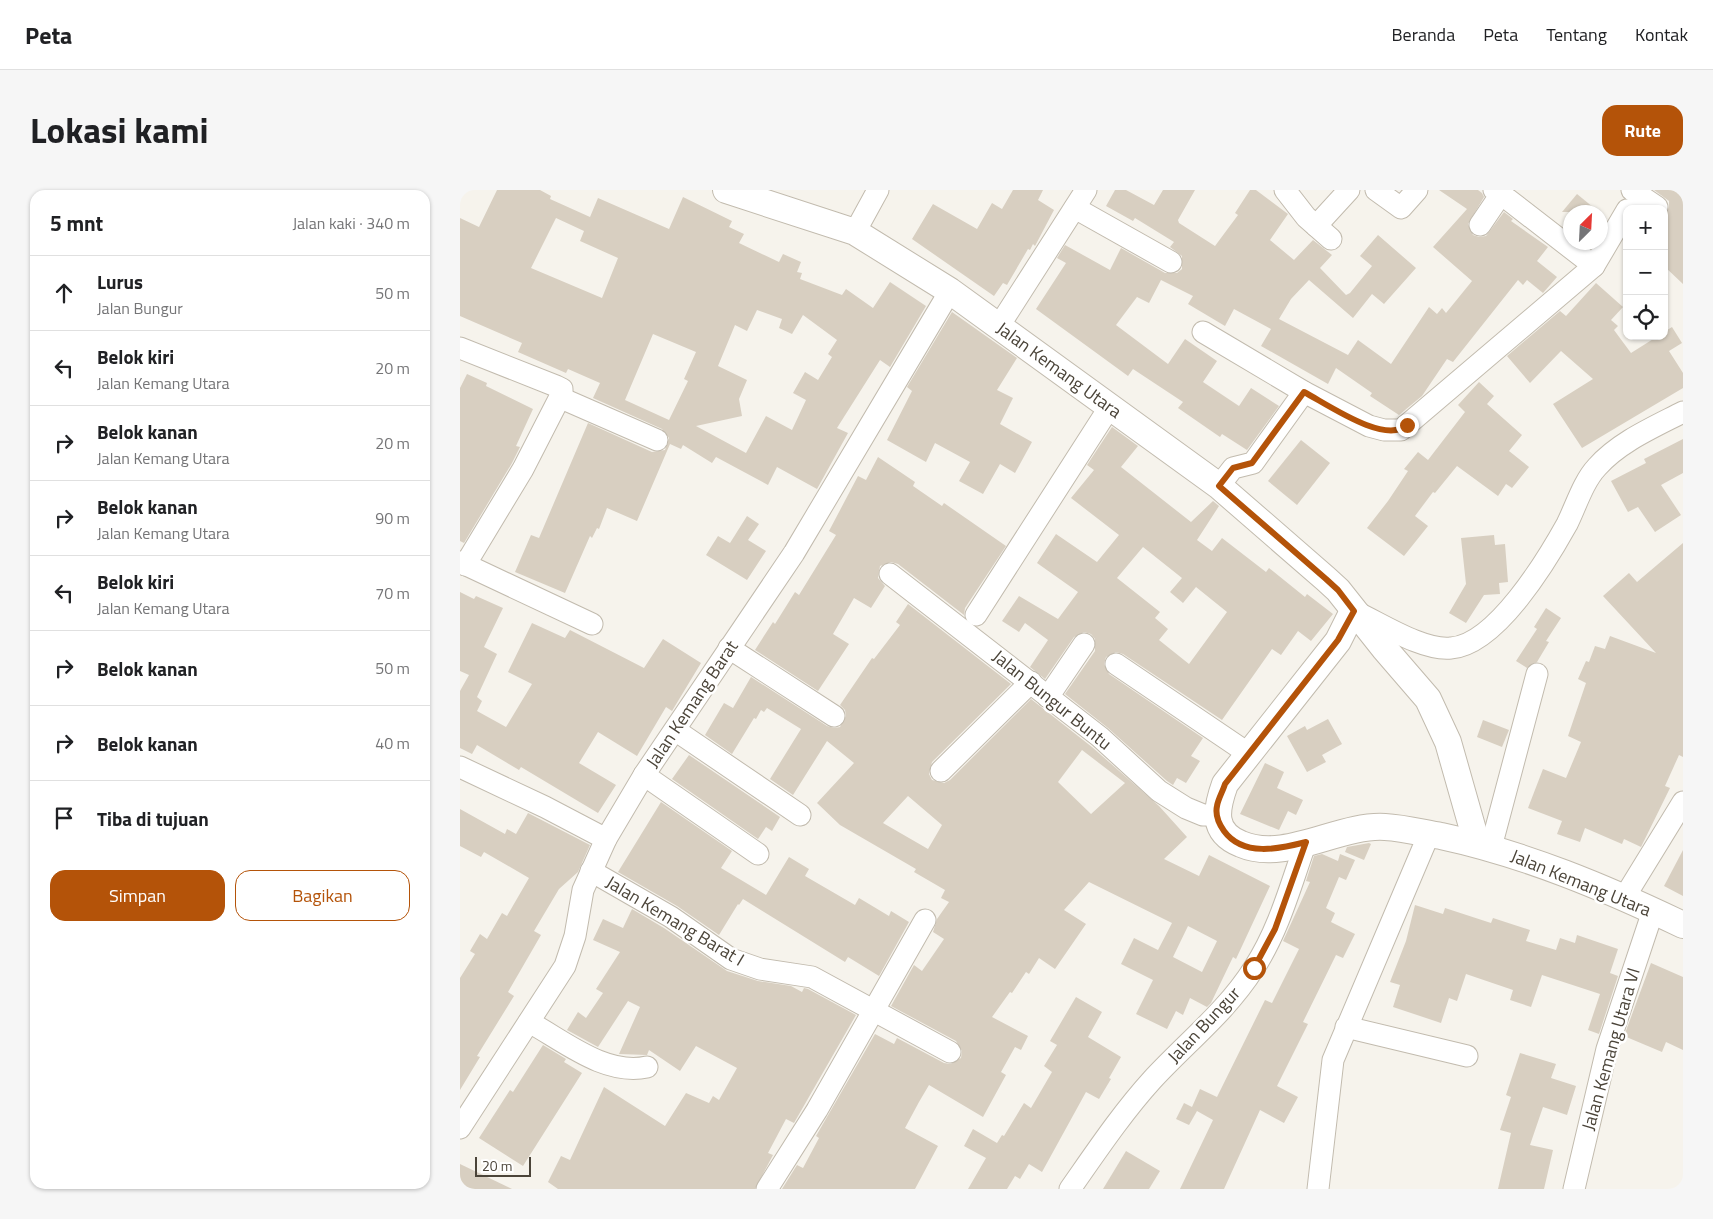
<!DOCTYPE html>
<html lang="id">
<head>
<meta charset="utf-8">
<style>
  body { margin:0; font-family:"Titillium Web",sans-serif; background:#f6f6f6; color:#202124 }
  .controls { position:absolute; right:15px; top:15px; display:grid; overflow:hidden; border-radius:10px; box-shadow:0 1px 4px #0004 }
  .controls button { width:45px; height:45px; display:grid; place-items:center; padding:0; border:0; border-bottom:1px solid #e0e0e0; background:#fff; color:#202124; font:25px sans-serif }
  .compass { position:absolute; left:1103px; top:15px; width:45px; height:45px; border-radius:50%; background:#fff; box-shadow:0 1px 4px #0004; rotate:24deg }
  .scale { position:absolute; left:15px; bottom:12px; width:56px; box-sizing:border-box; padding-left:5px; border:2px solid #4b4439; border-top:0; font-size:14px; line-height:18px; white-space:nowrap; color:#4b4439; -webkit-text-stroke:4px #fff; paint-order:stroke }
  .stop { position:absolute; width:15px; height:15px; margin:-11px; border:4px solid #b45309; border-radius:50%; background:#fff }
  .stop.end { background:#b45309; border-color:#fff; box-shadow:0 1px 5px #0008 }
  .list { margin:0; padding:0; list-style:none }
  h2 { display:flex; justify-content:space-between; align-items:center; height:65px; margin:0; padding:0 20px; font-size:21px }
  h2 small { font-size:16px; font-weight:400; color:#757577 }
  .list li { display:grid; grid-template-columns:32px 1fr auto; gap:15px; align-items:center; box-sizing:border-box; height:75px; padding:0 20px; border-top:1px solid #e0e0e0 }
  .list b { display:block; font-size:19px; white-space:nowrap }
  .list p { margin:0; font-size:16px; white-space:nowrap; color:#757577 }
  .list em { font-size:16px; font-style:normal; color:#757577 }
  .actions { display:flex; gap:10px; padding:15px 20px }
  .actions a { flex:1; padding:11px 0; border:1px solid #b45309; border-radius:15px; text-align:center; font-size:18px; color:#b45309 }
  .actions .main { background:#b45309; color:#fff }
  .icon { flex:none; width:28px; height:28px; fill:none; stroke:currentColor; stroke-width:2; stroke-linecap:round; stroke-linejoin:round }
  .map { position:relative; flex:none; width:1223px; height:999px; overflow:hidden; border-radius:15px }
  header { display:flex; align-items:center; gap:30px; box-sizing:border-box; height:70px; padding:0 25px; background:#fff; border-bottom:1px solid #e0e0e0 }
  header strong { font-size:24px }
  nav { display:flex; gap:28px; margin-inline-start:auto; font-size:18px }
  .intro { display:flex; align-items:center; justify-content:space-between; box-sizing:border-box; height:120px; padding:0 30px }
  h1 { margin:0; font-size:35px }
  .button { padding:12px 22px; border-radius:15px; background:#b45309; color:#fff; font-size:18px; font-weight:700 }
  main { display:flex; gap:30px; padding:0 30px }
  aside { flex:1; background:#fff; border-radius:15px; box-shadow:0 1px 4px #0004 }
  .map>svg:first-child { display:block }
</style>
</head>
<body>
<header>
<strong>Peta</strong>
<nav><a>Beranda</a><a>Peta</a><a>Tentang</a><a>Kontak</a></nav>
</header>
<div class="intro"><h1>Lokasi kami</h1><a class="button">Rute</a></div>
<main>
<aside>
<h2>5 mnt<small>Jalan kaki · 340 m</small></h2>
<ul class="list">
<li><svg class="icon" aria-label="ahead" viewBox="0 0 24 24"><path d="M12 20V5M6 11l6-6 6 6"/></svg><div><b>Lurus</b><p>Jalan Bungur</p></div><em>50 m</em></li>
<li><svg class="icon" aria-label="left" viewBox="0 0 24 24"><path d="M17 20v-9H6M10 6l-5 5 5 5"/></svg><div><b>Belok kiri</b><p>Jalan Kemang Utara</p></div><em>20 m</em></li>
<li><svg class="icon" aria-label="right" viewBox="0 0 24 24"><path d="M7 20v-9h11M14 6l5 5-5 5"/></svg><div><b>Belok kanan</b><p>Jalan Kemang Utara</p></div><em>20 m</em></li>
<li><svg class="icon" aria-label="right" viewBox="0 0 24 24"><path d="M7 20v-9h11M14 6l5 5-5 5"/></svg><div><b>Belok kanan</b><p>Jalan Kemang Utara</p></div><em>90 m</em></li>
<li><svg class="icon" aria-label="left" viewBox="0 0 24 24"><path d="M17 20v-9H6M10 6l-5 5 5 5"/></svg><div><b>Belok kiri</b><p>Jalan Kemang Utara</p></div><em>70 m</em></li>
<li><svg class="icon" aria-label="right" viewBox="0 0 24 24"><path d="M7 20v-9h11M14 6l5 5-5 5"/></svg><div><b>Belok kanan</b></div><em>50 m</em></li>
<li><svg class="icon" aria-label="right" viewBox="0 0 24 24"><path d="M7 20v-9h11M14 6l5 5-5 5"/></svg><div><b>Belok kanan</b></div><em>40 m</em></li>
<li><svg class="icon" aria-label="arrive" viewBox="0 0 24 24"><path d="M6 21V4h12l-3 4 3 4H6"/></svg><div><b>Tiba di tujuan</b></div></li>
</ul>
<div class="actions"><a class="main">Simpan</a><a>Bagikan</a></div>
</aside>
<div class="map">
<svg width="1223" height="999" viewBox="0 0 1223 999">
  <rect width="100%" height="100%" fill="#f6f3ec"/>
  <g fill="#d8cfc1" fill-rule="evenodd">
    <path d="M37 0H80L91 6 90 9 130 27 138 8 209 39 223 7 272 31 269 37 284 44 279 53 319 72 323 64 341 72 337 82 342 83 340 89 382 105 386 99 413 118 430 92 466 116 430 177 420 170 377 238 388 243 357 299 317 277 308 295 256 267 252 273 223 255 221 259 210 254 177 331 147 318 139 339 137 338 132 348 130 346 105 403 55 382 71 345 79 348 128 233 192 262 205 260 209 248 202 239 133 208 140 193 108 179 106 183 58 162 62 153 0 126V28L19 37ZM96 28 124 41 120 51 158 68 142 108 71 78ZM297 120 322 129 319 138 332 144 343 125 377 150 368 164 372 167 358 190 345 182 333 203 346 210 332 240 306 226 286 263 236 236 282 226 279 209 287 190 258 176 275 135 287 141ZM193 144 236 162 224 189 228 191 209 230 165 210Z"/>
    <polygon points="553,0 583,0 578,10 594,20 575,56 573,54 570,60 568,59 547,95 543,93 534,106 452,49 473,14 517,39 532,13 542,19"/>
    <polygon points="655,0 666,0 694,15 703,0 735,0 718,30 719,33 755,56 778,25 775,23 790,0 796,0 828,24 810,50 834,70 853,50 872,65 860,78 886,105 890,103 912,76 900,66 918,45 956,78 924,114 912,104 893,128 849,90 831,109 819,129 888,165 898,150 931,174 969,117 977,124 982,118 986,123 1012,91 973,57 1007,19 979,0 1018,0 1022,3 1024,7 1008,34 1013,45 1019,47 1026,46 1044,22 1053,29 1051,31 1088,57 1077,71 1097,87 1083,103 1067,90 1063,95 1058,90 993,172 987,169 962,206 939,225 910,206 912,203 876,178 868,194 801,156 811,139 774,119 765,136 728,114 733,106 701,90 689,113 677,107 656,135 708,174 725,149 757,171 743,192 779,216 791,198 819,216 787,260 762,244 760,247 718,218 723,212 673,179 668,186 576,119 606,73 597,68 605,55 650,80 661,58 705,83 717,83 722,79 722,66 710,57 714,52 675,28 673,31 646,16"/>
    <polygon points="1194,0 1223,0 1223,94 1204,76 1204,27 1209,17 1209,11"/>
    <polygon points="1117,4 1139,22 1102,22"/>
    <polygon points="1136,93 1163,117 1151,130 1158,136 1154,140 1171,163 1198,146 1204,146 1204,142 1212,137 1222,153 1209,161 1223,183 1223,198 1122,258 1093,214 1133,189 1101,161 1070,193 1047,166 1100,121 1106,126"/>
    <polygon points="492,122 557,168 537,200 553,208 540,234 572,252 555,283 540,274 523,304 499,291 510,272 475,253 466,272 427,250 452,201 447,197"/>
    <polygon points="7,184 27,193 26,196 73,219 56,256 60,257 52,273 4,353 0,351 0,198"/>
    <polygon points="1019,192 1034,206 1027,214 1062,245 1049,261 1069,277 1052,298 1046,294 1038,306 997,276 975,303 973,302 955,326 968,336 944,366 907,338 928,311 948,281 944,279 958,262 968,270 1005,222 998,215"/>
    <path d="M652 237 678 256 661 277 731 332 753 311 759 316 737 350 752 361 762 348 806 382 809 378 845 407 847 404 873 424 851 451 838 441 821 465 812 459 762 530 663 464 656 462 646 467 644 474 649 484 743 548 731 566 740 571 726 593 717 588 713 595 707 591 648 538 605 504 635 461V449L631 444 624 442 614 447 585 489 570 477 588 450 565 433 559 442 542 431 559 406 598 429 618 402 577 373 596 344 637 372 659 345 611 308 634 280 627 275ZM683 357 722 388 710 402 723 413 736 397 767 422 729 474 699 450 708 439 695 428 700 422 657 388Z"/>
    <polygon points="1223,249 1223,283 1201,295 1221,325 1195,342 1178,317 1168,322 1151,291 1186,273 1184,269"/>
    <polygon points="841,250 870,273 837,315 808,291"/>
    <polygon points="418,267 455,292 453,296 482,316 484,313 546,356 505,418 504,425 438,374 431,372 420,376 418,388 425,396 411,418 394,408 373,444 389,454 358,501 295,460 313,432 315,434 335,402 339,405 376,345 369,341 398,286 406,290"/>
    <polygon points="287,326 299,334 288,350 306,361 287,390 246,365 258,346 270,353"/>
    <polygon points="1034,345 1035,355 1045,354 1048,392 1039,393 1040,404 1024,405 1006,433 989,423 1006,394 1001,348"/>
    <polygon points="1223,353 1223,567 1219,565 1205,596 1210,598 1181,657 1164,649 1162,654 1125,638 1120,652 1097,644 1102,631 1068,618 1083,579 1106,588 1121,552 1108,546 1126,493 1118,489 1126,471 1129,472 1135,456 1145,459 1150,446 1196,463 1143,406 1169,383 1177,392"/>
    <polygon points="0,402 14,409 16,406 43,418 24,457 37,464 17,507 22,511 17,521 46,537 72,494 48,482 72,433 105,448 110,440 184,478 203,449 241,473 212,521 206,517 177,566 138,542 119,573 156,595 138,623 61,577 59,580 17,555 12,564 0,558 0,501 9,485 0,481"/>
    <path d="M448 414 551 494 472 572 469 584 472 590 484 593 490 590 571 509 632 557 699 616 727 647 704 669 739 686 749 665 810 696 776 769 773 767 751 813 747 817 730 808 723 825 716 821 707 839 676 824 693 790 661 774 674 748 698 760 712 733 629 692 604 720 626 734 595 779 579 768 569 784 566 782 552 803 550 802 532 827 568 846 561 860 555 857 541 882 546 885 523 927 469 895 459 912 445 938 478 956 455 999H322L337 975 343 978 359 948 356 946 415 844 434 854 437 848 484 873 491 874 501 868 502 861 496 851 431 816 454 775 462 781 484 749 473 742 477 729 489 712 481 708 485 700 454 682 456 679 380 635 357 613 394 573 367 551 333 605 310 589 341 539 307 518 304 522 301 520 296 529 294 528 272 564 245 545 264 513 273 518 291 487 367 536 374 538 380 537 386 526 385 520 380 515 412 468 414 469 440 435 436 432ZM622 560 665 593 631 624 598 592ZM448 606 482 635 468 659 423 633ZM728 736 757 751 742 782 713 767Z"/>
    <polygon points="1086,418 1101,428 1086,451 1089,452 1077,472 1067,478 1056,471 1077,439 1074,437"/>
    <polygon points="868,529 882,554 862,565 866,572 847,582 827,546 845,536 847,540"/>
    <polygon points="1023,530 1049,540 1042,557 1017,547"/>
    <polygon points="229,565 320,627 312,641 306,637 298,649 212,589"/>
    <polygon points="805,573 824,582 817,598 843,610 836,625 828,621 819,640 780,624"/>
    <polygon points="201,612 272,661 261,678 306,705 329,667 349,679 345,686 395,715 399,708 429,726 431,721 449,732 419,786 388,767 385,772 283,709 279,715 278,714 259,745 217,716 158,682"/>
    <polygon points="0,619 45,644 47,639 56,644 68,623 130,655 118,682 99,699 74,741 81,745 48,802 54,806 17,866 20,867 0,900 0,788 15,764 10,761 20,744 27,749 42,723 47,726 69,688 24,662 21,667 0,656"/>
    <polygon points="909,653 911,654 904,670 885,662 887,657"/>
    <polygon points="1223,660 1223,706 1204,696"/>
    <polygon points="862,664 878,671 880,664 895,670 886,690 879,687 866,718 875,723 871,732 895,744 883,768 876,765 843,832 848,834 817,896 838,907 824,933 800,920 764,999 720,999 753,930 737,921 729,935 716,929 724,913 732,917 740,899 757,907 805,810 812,813 839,759 823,751 850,692 846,691 854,666"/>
    <polygon points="955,715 983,724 985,718 1031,733 1033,728 1070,740 1066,751 1096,760 1100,748 1115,753 1117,745 1158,759 1150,783 1158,786 1139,844 1128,840 1140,804 1082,785 1071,817 1050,810 1053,800 1006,784 997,811 989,808 981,833 933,817 940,795 930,792 946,751"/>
    <polygon points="172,719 204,738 267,781 298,791 331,796 342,802 344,798 348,799 396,825 334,933 326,929 308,963 313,965 295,999 98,999 88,992 101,966 110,970 144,897 205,936 226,903 249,913 253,906 259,910 277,878 236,856 220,881 189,860 187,865 159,864 180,817 168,811 138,857 107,840 118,822 126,828 143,803 136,799 160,762 133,750 143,729 163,738"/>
    <polygon points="1191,773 1223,787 1223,860 1206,852 1202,862 1164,846"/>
    <polygon points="616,807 642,822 628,847 661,867 649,888 651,889 639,909 626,902 582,982 569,974 560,989 555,986 547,999 508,999 526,968 504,956 513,939 537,953 542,945 544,946 564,913 571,918 592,882 584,876 597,855 590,851"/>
    <polygon points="83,855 106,869 104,872 122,883 63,976 19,948 50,900 53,902"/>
    <polygon points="1060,863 1096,874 1091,888 1116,896 1107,925 1083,917 1070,955 1093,960 1084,999 1038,999 1051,943 1040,940 1051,907 1046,905"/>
    <polygon points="666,961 700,981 689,999 643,999"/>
    <polygon points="0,974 52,999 0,999"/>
  </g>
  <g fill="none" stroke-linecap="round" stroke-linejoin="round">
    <defs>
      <g id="minor">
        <polyline points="825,0 846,27 871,49"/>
        <polyline points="916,0 941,18 957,0"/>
        <polyline points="1043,0 1041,4 1134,76"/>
        <polyline points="1172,0 1197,17"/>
        <polyline points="615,18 711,72"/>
        <polyline points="1020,35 1041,4 1034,0"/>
        <polyline points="856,36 889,0"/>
        <polyline points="395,42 418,0"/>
        <polyline points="539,136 626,0"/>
        <polyline points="743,142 844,202 909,236 924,240 941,240 1134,76 1167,20"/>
        <polyline points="0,158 96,196 102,199 102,203 63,279 5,375"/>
        <polyline points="101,208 197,250"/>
        <polyline points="759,296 773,278 793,273 844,202"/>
        <polyline points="0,372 132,434"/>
        <polyline points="430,384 640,547 699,601 726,618 743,625 757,625"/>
        <path d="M896 422C922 434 963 461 991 458 1036 455 1087 370 1107 334 1116 316 1123 292 1137 277 1159 252 1194 237 1223 222"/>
        <polyline points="516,425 649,218"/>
        <polyline points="269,458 374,526"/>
        <polyline points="656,474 789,564"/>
        <polyline points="588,507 624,454"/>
        <polyline points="215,540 340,625"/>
        <polyline points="0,577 85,617 146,649"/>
        <polyline points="481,581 571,492"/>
        <polyline points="184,585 298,664"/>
        <polyline points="1031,657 1077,484"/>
        <polyline points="131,681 211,727 271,769 300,779 352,787 490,862"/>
        <polyline points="1164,708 1223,612"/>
        <path d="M69 832C104 851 145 886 187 877"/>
        <polyline points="886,837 1007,866"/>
        <polyline points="0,938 105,776 115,746 123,700 146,649 184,585 334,363 490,101"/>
        <polyline points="307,999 357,920 465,730"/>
        <path d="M610 999C636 962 662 923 692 890 726 853 767 821 794 778 819 740 831 694 846 652"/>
        <polyline points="858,999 873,870 969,644"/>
        <polyline points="1114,999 1147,859 1193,721"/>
      </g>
      <g id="tertiary">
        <polyline points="266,0 395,42 490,101 759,296 866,389 878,400 924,458 968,509 988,552 1017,654"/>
        <path d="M893 421 878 451 765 594C756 619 751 642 781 654 825 673 879 634 925 637 944 638 963 643 981 646 1065 664 1146 698 1223 735"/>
      </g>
    </defs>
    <use href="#minor" stroke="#c2bbae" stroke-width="23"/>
    <use href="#tertiary" stroke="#c2bbae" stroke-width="28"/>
    <use href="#minor" stroke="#fff" stroke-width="21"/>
    <use href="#tertiary" stroke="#fff" stroke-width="26"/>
  </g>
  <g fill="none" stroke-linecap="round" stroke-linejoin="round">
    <path stroke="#b45309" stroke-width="6" d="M794 778 815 739 846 652C819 659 783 667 764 641 759 634 755 625 757 616 758 609 763 601 765 594L878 450 894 421 878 400 866 389 759 296 773 278 792 273 844 202C867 214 925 255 947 235"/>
  </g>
  <g text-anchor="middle" stroke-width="5" stroke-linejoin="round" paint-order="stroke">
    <g font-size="18" fill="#4b4439" stroke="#fff">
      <text transform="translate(599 180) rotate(36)" y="6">Jalan Kemang Utara</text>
      <text transform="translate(592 510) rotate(39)" y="6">Jalan Bungur Buntu</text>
      <text transform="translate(232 514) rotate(-56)" y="6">Jalan Kemang Barat</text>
      <text transform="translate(1121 693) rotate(22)" y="6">Jalan Kemang Utara</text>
      <text transform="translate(215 731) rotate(31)" y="6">Jalan Kemang Barat I</text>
      <text transform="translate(744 835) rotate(-47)" y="6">Jalan Bungur</text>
      <text transform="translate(1151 859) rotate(-74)" y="6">Jalan Kemang Utara VI</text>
    </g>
  </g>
</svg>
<div class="controls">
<button>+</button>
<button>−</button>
<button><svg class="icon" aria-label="locate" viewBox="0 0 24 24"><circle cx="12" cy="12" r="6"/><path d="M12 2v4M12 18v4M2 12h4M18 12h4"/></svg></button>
</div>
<svg class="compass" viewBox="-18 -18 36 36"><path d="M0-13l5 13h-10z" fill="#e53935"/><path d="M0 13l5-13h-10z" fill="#757577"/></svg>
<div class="scale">20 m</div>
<div class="stop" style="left:794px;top:778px"></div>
<div class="stop end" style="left:947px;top:235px"></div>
</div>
</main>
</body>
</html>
